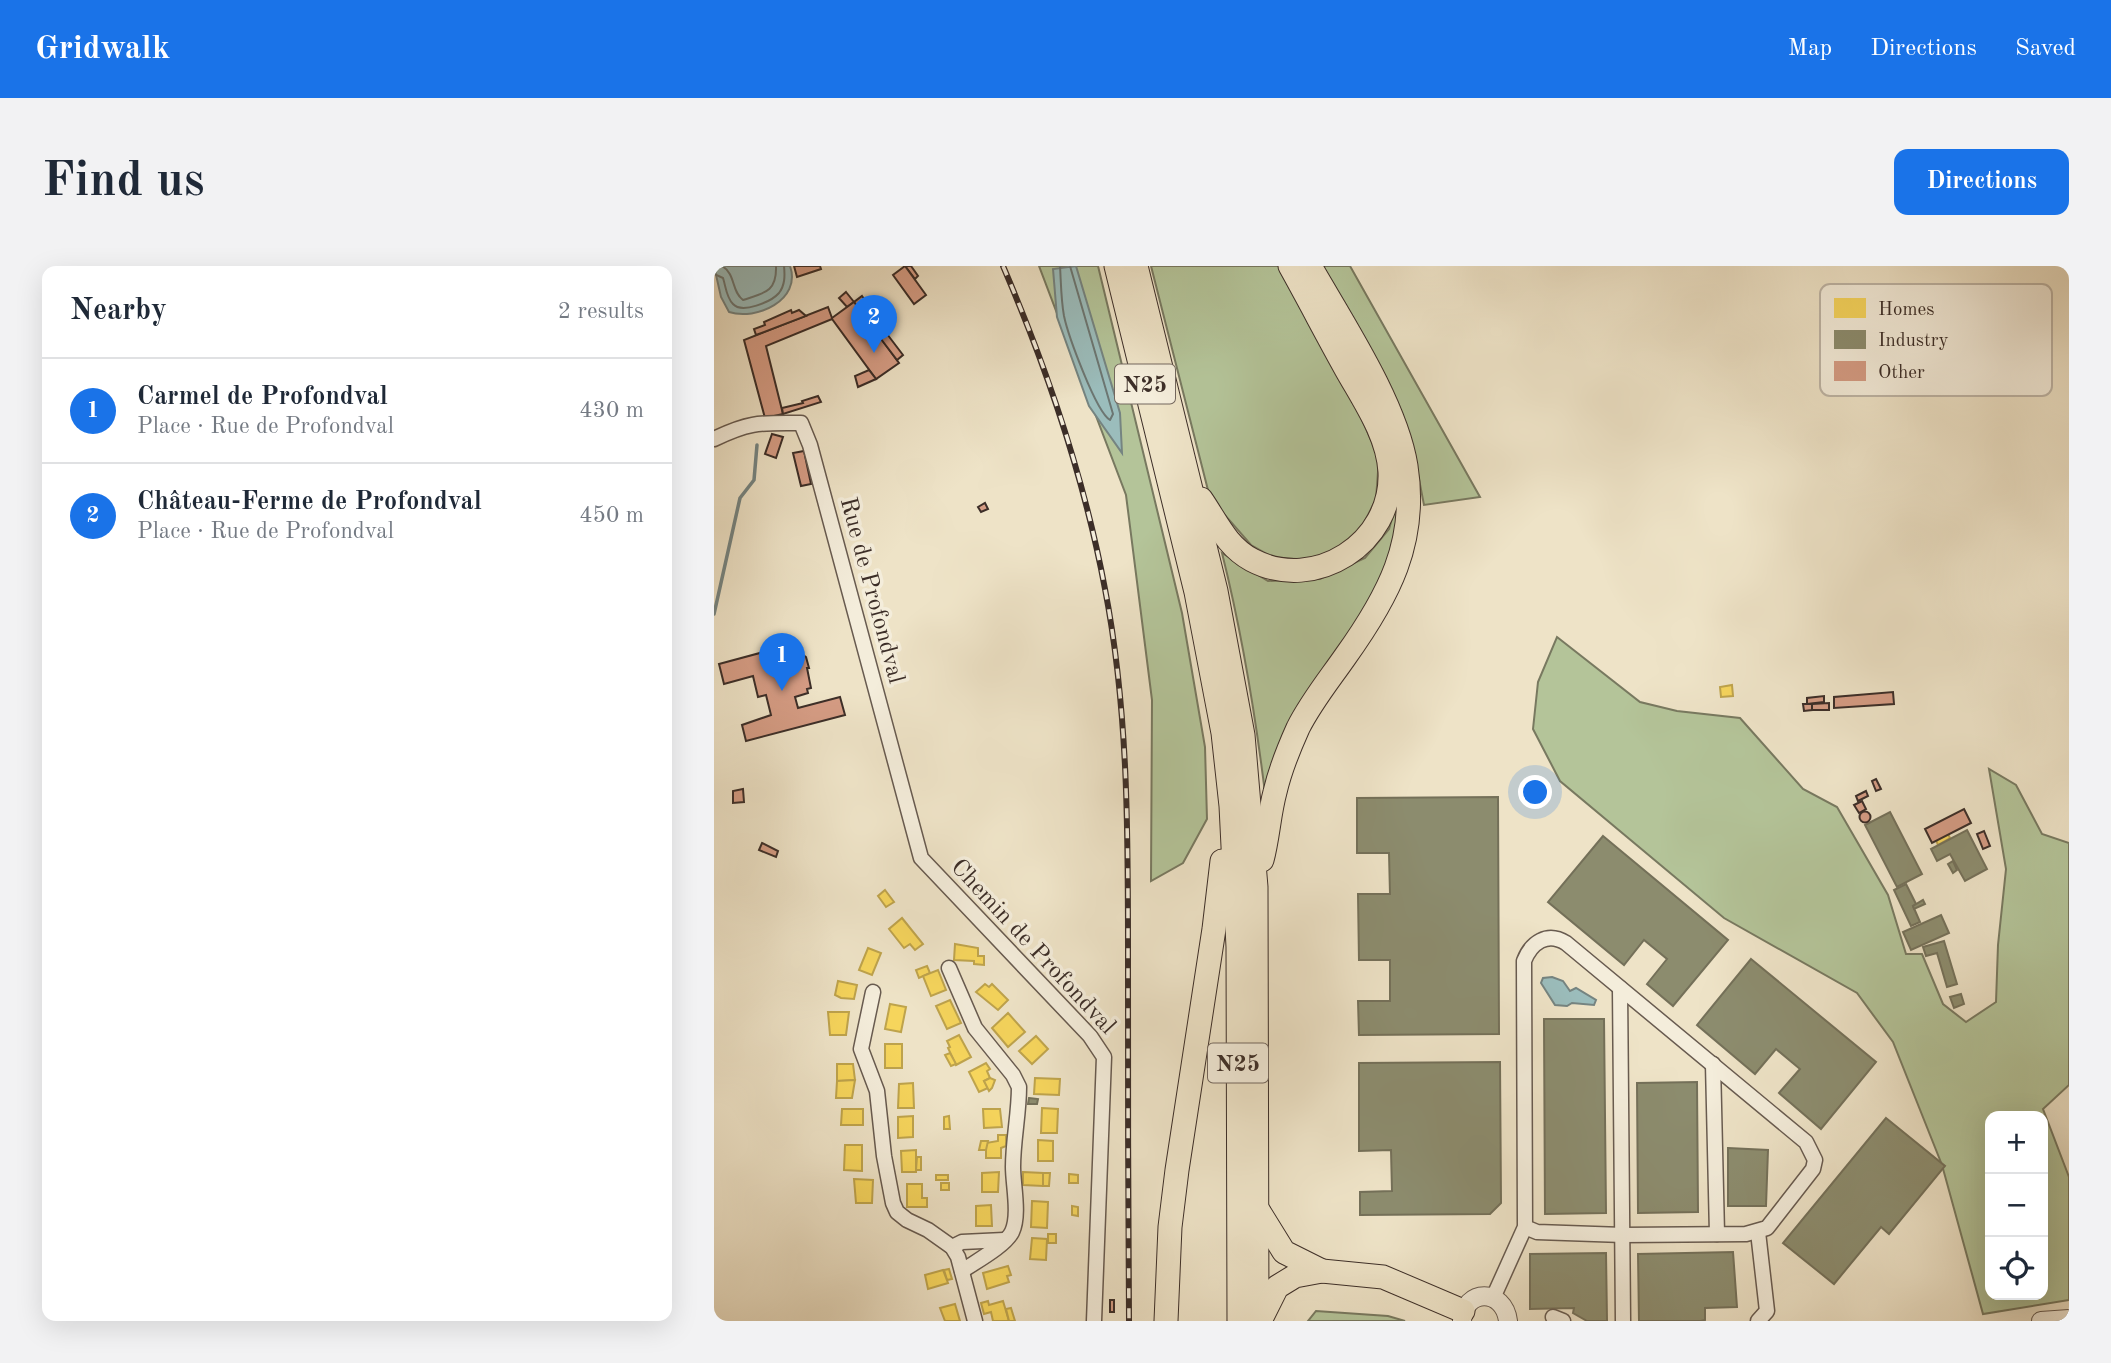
<!DOCTYPE html>
<html lang="en">
<head>
<meta charset="utf-8">
<style>
  body { margin:0; font-family:"Old Standard TT",serif; background:#f2f2f3; color:#1f2937 }
  .controls { position:absolute; right:21px; bottom:21px; display:grid; overflow:hidden; border-radius:14px; box-shadow:0 7px 28px #0002 }
  .controls button { width:63px; height:63px; display:grid; place-items:center; padding:0; border:0; border-bottom:2px solid #e0e1e3; background:#fff; color:#1f2937; font:35px sans-serif }
  .you { position:absolute; left:822px; top:527px; width:24px; height:24px; margin:-18px; border:5px solid #fff; border-radius:50%; background:#1a73e8; box-shadow:0 0 0 10px #1a73e833 }
  .badge { display:grid; place-items:center; width:46px; height:46px; border-radius:50%; background:#1a73e8; color:#fff; font-size:23px; font-weight:700 }
  .pin { position:absolute; translate:-50% -58px; filter:drop-shadow(0 2px 4px #0008) }
  .pin::after { content:''; position:absolute; top:37px; width:24px; height:21px; background:inherit; clip-path:polygon(0 0,100% 0,50% 100%) }
  .list { margin:0; padding:0; list-style:none }
  h2 { display:flex; justify-content:space-between; align-items:center; height:91px; margin:0; padding:0 28px; font-size:30px }
  h2 small { font-size:23px; font-weight:400; color:#747a83 }
  .list li { display:grid; grid-template-columns:46px 1fr auto; gap:21px; align-items:center; box-sizing:border-box; height:105px; padding:0 28px; border-top:2px solid #e0e1e3 }
  .list b { display:block; font-size:26px; white-space:nowrap }
  .list p { margin:0; font-size:23px; white-space:nowrap; color:#747a83 }
  .list em { font-size:23px; font-style:normal; color:#747a83 }
  .icon { flex:none; width:38px; height:38px; fill:none; stroke:currentColor; stroke-width:2; stroke-linecap:round; stroke-linejoin:round }
  .map { position:relative; flex:none; width:1355px; height:1055px; overflow:hidden; border-radius:14px }
  header { display:flex; align-items:center; gap:42px; box-sizing:border-box; height:98px; padding:0 35px; background:#1a73e8; color:#fff }
  header strong { font-size:33px }
  nav { display:flex; gap:38px; margin-inline-start:auto; font-size:24px }
  .intro { display:flex; align-items:center; justify-content:space-between; box-sizing:border-box; height:168px; padding:0 42px }
  h1 { margin:0; font-size:49px }
  .button { padding:18px 32px; border-radius:14px; background:#1a73e8; color:#fff; font-size:24px; font-weight:700 }
  main { display:flex; gap:42px; padding:0 42px }
  aside { flex:1; background:#fff; border-radius:14px; box-shadow:0 7px 28px #0002 }
  .map>svg:first-child { display:block }
</style>
</head>
<body>
<header>
<strong>Gridwalk</strong>
<nav><a>Map</a><a>Directions</a><a>Saved</a></nav>
</header>
<div class="intro"><h1>Find us</h1><a class="button">Directions</a></div>
<main>
<aside>
<h2>Nearby<small>2 results</small></h2>
<ul class="list">
<li><span class="badge">1</span><div><b>Carmel de Profondval</b><p>Place · Rue de Profondval</p></div><em>430 m</em></li>
<li><span class="badge">2</span><div><b>Château-Ferme de Profondval</b><p>Place · Rue de Profondval</p></div><em>450 m</em></li>
</ul>
</aside>
<div class="map">
<svg width="1355" height="1055" viewBox="0 0 1355 1055">
  <rect width="100%" height="100%" fill="#eee3c7"/>
  <filter id="stains"><feTurbulence type="fractalNoise" baseFrequency=".00286" numOctaves="4"/><feColorMatrix values="0 0 0 0 .2 0 0 0 0 .09 0 0 0 0 .02 0 0 0 .5 -.17"/></filter>
  <radialGradient id="worn" r=".72"><stop offset=".6" stop-color="#630" stop-opacity="0"/><stop offset="1" stop-color="#630" stop-opacity=".3"/></radialGradient>
  <g fill="#b4c499" stroke="#787960" stroke-width="2" fill-rule="evenodd">
    <polygon points="325,0 384,0 468,347 491,481 493,553 469,597 437,615 438,434 412,229"/>
    <polygon points="437,0 566,0 637,129 665,192 662,233 644,269 607,294 560,292 537,279 496,232"/>
    <polygon points="607,0 636,0 766,231 710,239 699,182"/>
    <path d="M687 221 683 271 668 318 551 527C541 446 528 367 508 287L554 315 606 313 651 292 675 263Z"/>
    <path d="M843 371 926 436 963 445 1026 452 1089 523 1123 541 1174 629 1192 688H1208L1229 738 1252 756 1282 736 1284 679 1292 603 1275 503 1302 519 1328 568 1355 577V819L1329 843 1355 911V1034L1269 1048 1228 899 1179 776 1143 727 1010 652 846 515 819 463 824 416ZM1276 850H1329V1029H1276Z"/>
    <polygon points="602,1045 674,1050 691,1055 594,1055"/>
  </g>
  <g fill="#9bbdbc" stroke="#758481" stroke-width="2">
    <path d="M0 0H76C88 34 42 55 15 46L7 31Z"/>
    <polygon points="362,0 406,147 408,187 375,140 343,51 339,3"/>
    <polygon points="838,711 849,715 856,725 862,722 882,734 880,739 858,737 853,740 841,739 827,717 829,712"/>
  </g>
  <g fill="#f6d55c" stroke="#bea34c" stroke-width="2">
    <polygon points="1018,419 1019,430 1007,431 1006,421"/>
    <polygon points="1234,568 1236,572 1224,579 1222,574"/>
    <polygon points="171,624 180,636 172,641 164,630"/>
    <polygon points="188,652 209,678 201,684 196,678 190,682 175,663"/>
    <polygon points="241,678 264,682 264,690 270,690 270,699 260,698 260,695 240,694"/>
    <polygon points="154,682 167,687 158,709 145,704"/>
    <polygon points="213,700 216,707 205,712 202,704"/>
    <polygon points="224,704 232,724 217,730 209,710"/>
    <polygon points="124,715 143,719 140,733 127,732 121,729"/>
    <polygon points="271,718 275,721 278,718 294,734 284,744 262,726"/>
    <polygon points="236,734 247,757 233,763 222,740"/>
    <polygon points="176,738 192,741 187,766 171,763"/>
    <polygon points="114,746 135,746 132,769 116,769"/>
    <polygon points="294,747 311,766 294,781 278,762"/>
    <polygon points="245,769 257,791 242,799 234,782 236,781 233,775"/>
    <polygon points="322,770 334,783 318,798 305,785"/>
    <rect x="171" y="778" width="17" height="24"/>
    <polygon points="236,787 242,798 237,800 231,789"/>
    <polygon points="272,797 276,803 273,805 276,812 270,815 274,822 265,826 255,806"/>
    <polygon points="123,798 139,798 141,814 123,815"/>
    <polygon points="276,812 281,814 278,822 275,825 270,815"/>
    <polygon points="321,812 346,813 345,829 320,828"/>
    <polygon points="141,814 138,832 122,832 123,815"/>
    <polygon points="199,817 200,842 184,842 185,818"/>
    <polygon points="328,842 344,843 343,867 327,867"/>
    <polygon points="128,843 149,843 149,859 127,859"/>
    <polygon points="269,843 286,843 288,861 270,862"/>
    <polygon points="199,850 199,871 184,872 184,851"/>
    <polygon points="235,850 236,863 230,863 230,851"/>
    <polygon points="284,869 292,869 292,880 287,882 287,892 272,892 272,877 284,875"/>
    <polygon points="324,874 339,875 339,895 324,895"/>
    <polygon points="267,875 274,875 272,884 265,884"/>
    <polygon points="131,879 148,879 148,905 130,904"/>
    <polygon points="202,884 202,906 188,906 187,885"/>
    <polygon points="203,891 207,891 207,904 202,904"/>
    <polygon points="285,906 284,926 268,926 268,907"/>
    <polygon points="309,906 329,907 329,920 309,919"/>
    <polygon points="329,907 336,907 335,920 329,920"/>
    <polygon points="355,908 364,909 364,917 355,917"/>
    <rect x="222" y="909" width="12" height="5"/>
    <polygon points="140,913 159,914 158,937 142,937"/>
    <rect x="227" y="917" width="8" height="7"/>
    <polygon points="193,918 208,918 208,932 213,932 213,941 193,941"/>
    <polygon points="318,935 334,936 333,962 317,961"/>
    <polygon points="277,939 278,960 262,960 262,940"/>
    <polygon points="358,940 364,941 364,950 358,949"/>
    <rect x="334" y="968" width="8" height="9"/>
    <polygon points="318,972 333,973 332,994 316,993"/>
    <polygon points="294,1000 297,1009 293,1010 295,1016 273,1023 269,1007"/>
    <polygon points="235,1003 238,1013 233,1014 230,1004"/>
    <polygon points="229,1004 234,1017 214,1023 211,1009"/>
    <polygon points="274,1035 275,1039 289,1035 295,1055 279,1055 277,1046 270,1048 267,1037"/>
    <polygon points="241,1038 246,1055 231,1055 226,1042"/>
    <polygon points="297,1042 301,1055 295,1055 292,1043"/>
  </g>
  <g fill="#8c8c6e" stroke="#747059" stroke-width="2">
    <polygon points="784,531 785,768 645,769 644,735 676,735 676,694 645,694 644,628 676,628 675,587 643,587 643,532"/>
    <polygon points="1176,546 1208,608 1183,621 1151,559"/>
    <polygon points="1253,564 1273,603 1251,615 1236,588 1223,595 1217,583"/>
    <polygon points="889,570 1014,674 959,740 933,718 953,693 930,674 910,699 834,636"/>
    <polygon points="1239,595 1243,604 1239,607 1234,598"/>
    <polygon points="1192,618 1202,638 1199,640 1206,656 1197,660 1180,624"/>
    <polygon points="1209,634 1211,638 1200,643 1199,640"/>
    <polygon points="1227,649 1235,667 1197,684 1189,666"/>
    <polygon points="1230,675 1243,718 1233,721 1223,687 1212,690 1209,681"/>
    <polygon points="1037,693 1162,796 1107,863 1065,827 1086,803 1062,783 1041,808 983,759"/>
    <polygon points="1247,728 1250,738 1240,742 1236,731"/>
    <polygon points="830,753 890,753 892,947 831,948"/>
    <polygon points="786,796 787,937 776,948 646,949 646,926 678,925 677,884 645,885 645,797"/>
    <polygon points="983,816 984,946 924,947 923,817"/>
    <polygon points="315,832 324,833 323,838 314,838"/>
    <polygon points="1172,852 1231,900 1175,968 1167,961 1120,1018 1069,977"/>
    <polygon points="1014,882 1054,884 1052,940 1014,940"/>
    <polygon points="1019,986 1023,1041 991,1042 991,1054 987,1055 925,1055 924,988"/>
    <polygon points="892,987 893,1055 873,1055 859,1047 860,1042 816,1043 816,988"/>
  </g>
  <g fill="none" stroke-linecap="round" stroke-linejoin="round">
    <g stroke="#6c7672" stroke-width="2">
      <path d="M8 0C22 8 17 25 29 34 50 27 63 26 62 0"/>
      <path d="M346 0C347 16 347 34 350 50 354 69 382 146 396 154L399 148 356 0"/>
      <path d="M0 8 9 12C12 21 12 31 19 38 28 48 57 36 65 27 71 19 71 10 70 0"/>
    </g>
    <polyline stroke="#758481" stroke-width="3.5" points="0,348 26,232 40,214 43,179"/>
  </g>
  <g fill="#d59c84" stroke="#3c2e28" stroke-width="2">
    <polygon points="80,0 106,0 107,3 83,11"/>
    <polygon points="191,0 197,0 204,10 201,13"/>
    <polygon points="191,0 212,29 200,38 179,9"/>
    <polygon points="132,26 140,36 133,41 125,32"/>
    <polygon points="148,30 175,67 167,73 140,36"/>
    <polygon points="140,36 185,97 162,113 118,53 52,80 69,148 51,152 30,74 114,41 118,52"/>
    <polygon points="77,44 78,47 85,44 92,50 42,69 40,63 51,59 50,56"/>
    <polygon points="173,68 189,89 183,94 167,73"/>
    <polygon points="155,104 162,113 144,121 141,110"/>
    <polygon points="104,130 107,136 69,148 68,142 89,137 88,135"/>
    <polygon points="58,168 69,171 62,192 51,188"/>
    <polygon points="90,185 97,218 87,220 79,187"/>
    <polygon points="271,237 274,243 267,246 264,241"/>
    <polygon points="74,378 92,391 95,402 93,402 97,422 93,423 94,427 81,431 84,442 126,431 131,449 32,475 28,459 57,449 52,429 44,431 39,410 10,418 5,398 57,384 58,387 63,386 67,379"/>
    <polygon points="1179,426 1180,438 1120,442 1120,431"/>
    <polygon points="1110,430 1110,436 1093,438 1093,432"/>
    <polygon points="1115,437 1115,444 1098,444 1098,438"/>
    <polygon points="1089,438 1098,438 1098,444 1090,445"/>
    <polygon points="1162,513 1167,523 1162,525 1158,515"/>
    <polygon points="29,523 30,536 19,537 19,525"/>
    <polygon points="1152,525 1154,530 1144,535 1142,530"/>
    <polygon points="1148,535 1152,543 1145,547 1140,539"/>
    <polygon points="1250,543 1257,557 1218,577 1211,563"/>
    <circle cx="1151" cy="551" r="5.5"/>
    <polygon points="1270,565 1276,580 1269,583 1263,568"/>
    <polygon points="48,577 64,585 62,591 45,584"/>
    <rect x="396" y="1034" width="4" height="12"/>
  </g>
  <g fill="none" stroke-linecap="round" stroke-linejoin="round">
    <defs>
      <g id="minor">
        <path d="M0 173C37 155 47 157 87 157L96 179 207 592 376 770 390 791 380 1055"/>
        <path d="M235 702 261 762 299 809 305 821C305 848 299 874 299 901 299 919 306 949 298 966 291 980 261 996 248 1005"/>
        <polyline points="906,722 909,1055"/>
        <polyline points="159,726 147,783 163,825 170,890 179,937 183,946 193,954 214,964 238,981 244,991 261,1055"/>
        <polyline points="999,798 1003,968"/>
        <polyline points="1044,966 1053,1045 1044,1055"/>
        <polyline points="238,981 248,976 290,974"/>
        <path d="M779 1032 811 961 810 695C817 677 833 665 852 677L1092 876 1101 894 1099 903 1053 962 1032 968 909 969 823 966 811 961"/>
        <polyline points="839,1051 849,1055"/>
      </g>
      <g id="tertiary">
        <path d="M748 1055C750 1022 790 1022 794 1055"/>
        <polyline points="1327,1055 1355,1053"/>
      </g>
      <g id="trunk">
        <polyline points="402,0 482,326 509,467 517,540 524,681 525,1055"/>
        <polyline points="422,0 502,325 529,469 542,621 543,1055"/>
        <path d="M487 233C503 256 512 280 538 294 601 327 679 277 676 206 674 169 650 135 632 103 613 69 595 34 576 0"/>
        <path d="M548 594C554 572 555 548 561 526 566 504 575 482 584 462 597 436 615 414 631 391 674 331 704 276 692 200 682 137 628 56 596 0"/>
        <polyline points="544,944 570,986 608,1005"/>
        <polyline points="452,1055 456,961 463,904 500,663 508,595"/>
        <polyline points="546,1055 563,1021 581,1010 608,1005 669,1011 749,1045"/>
      </g>
    </defs>
    <use href="#minor" stroke="#685b50" stroke-width="17"/>
    <use href="#tertiary" stroke="#685b50" stroke-width="20"/>
    <use href="#trunk" stroke="#3c2e28" stroke-width="25"/>
    <use href="#minor" stroke="#f4eddb" stroke-width="14"/>
    <use href="#tertiary" stroke="#f4eddb" stroke-width="18"/>
    <use href="#trunk" stroke="#eee3c7" stroke-width="23"/>
    <defs>
      <path id="rail" d="M289 0C334 105 370 211 391 323 415 447 414 574 414 699 414 818 414 936 415 1055"/>
    </defs>
    <use href="#rail" stroke="#3c2e28" stroke-width="6"/>
    <use href="#rail" stroke="#f4eddb" stroke-width="3.5" stroke-dasharray="10" stroke-linecap="butt"/>
  </g>
  <g text-anchor="middle" stroke-width="7" stroke-linejoin="round" paint-order="stroke">
    <g fill="#f4eddb" stroke="#73675e" stroke-width="2">
      <rect x="401" y="98.5" width="60" height="39" rx="5"/>
      <rect x="494" y="777.5" width="60" height="39" rx="5"/>
    </g>
    <g font-size="23" font-weight="bold" fill="#3c2e28">
      <text x="431" y="126">N25</text>
      <text x="524" y="805">N25</text>
    </g>
    <g font-size="24" fill="#3c2e28" stroke="#f4eddb">
      <text transform="translate(159 324) rotate(75)" y="8">Rue de Profondval</text>
      <text transform="translate(320 680) rotate(47)" y="8">Chemin de Profondval</text>
    </g>
  </g>
  <rect x="1106" y="18" width="232" height="112" rx="10" fill="#f4eddb" stroke="#bdb4a5" stroke-width="2"/>
  <rect x="1120" y="32" width="32" height="20" fill="#f6d55c"/>
  <rect x="1120" y="64" width="32" height="19" fill="#8c8c6e"/>
  <rect x="1120" y="95" width="32" height="20" fill="#d59c84"/>
  <g font-size="19" fill="#3c2e28">
    <text x="1164" y="49">Homes</text>
    <text x="1164" y="80">Industry</text>
    <text x="1164" y="112">Other</text>
  </g>
  <rect width="100%" height="100%" filter="url(#stains)"/>
  <rect width="100%" height="100%" fill="url(#worn)"/>
</svg>
<div class="controls">
<button>+</button>
<button>−</button>
<button><svg class="icon" aria-label="locate" viewBox="0 0 24 24"><circle cx="12" cy="12" r="6"/><path d="M12 2v4M12 18v4M2 12h4M18 12h4"/></svg></button>
</div>
<div class="you"></div>
<div class="pin badge" style="left:68px;top:425px">1</div>
<div class="pin badge" style="left:160px;top:87px">2</div>
</div>
</main>
</body>
</html>
